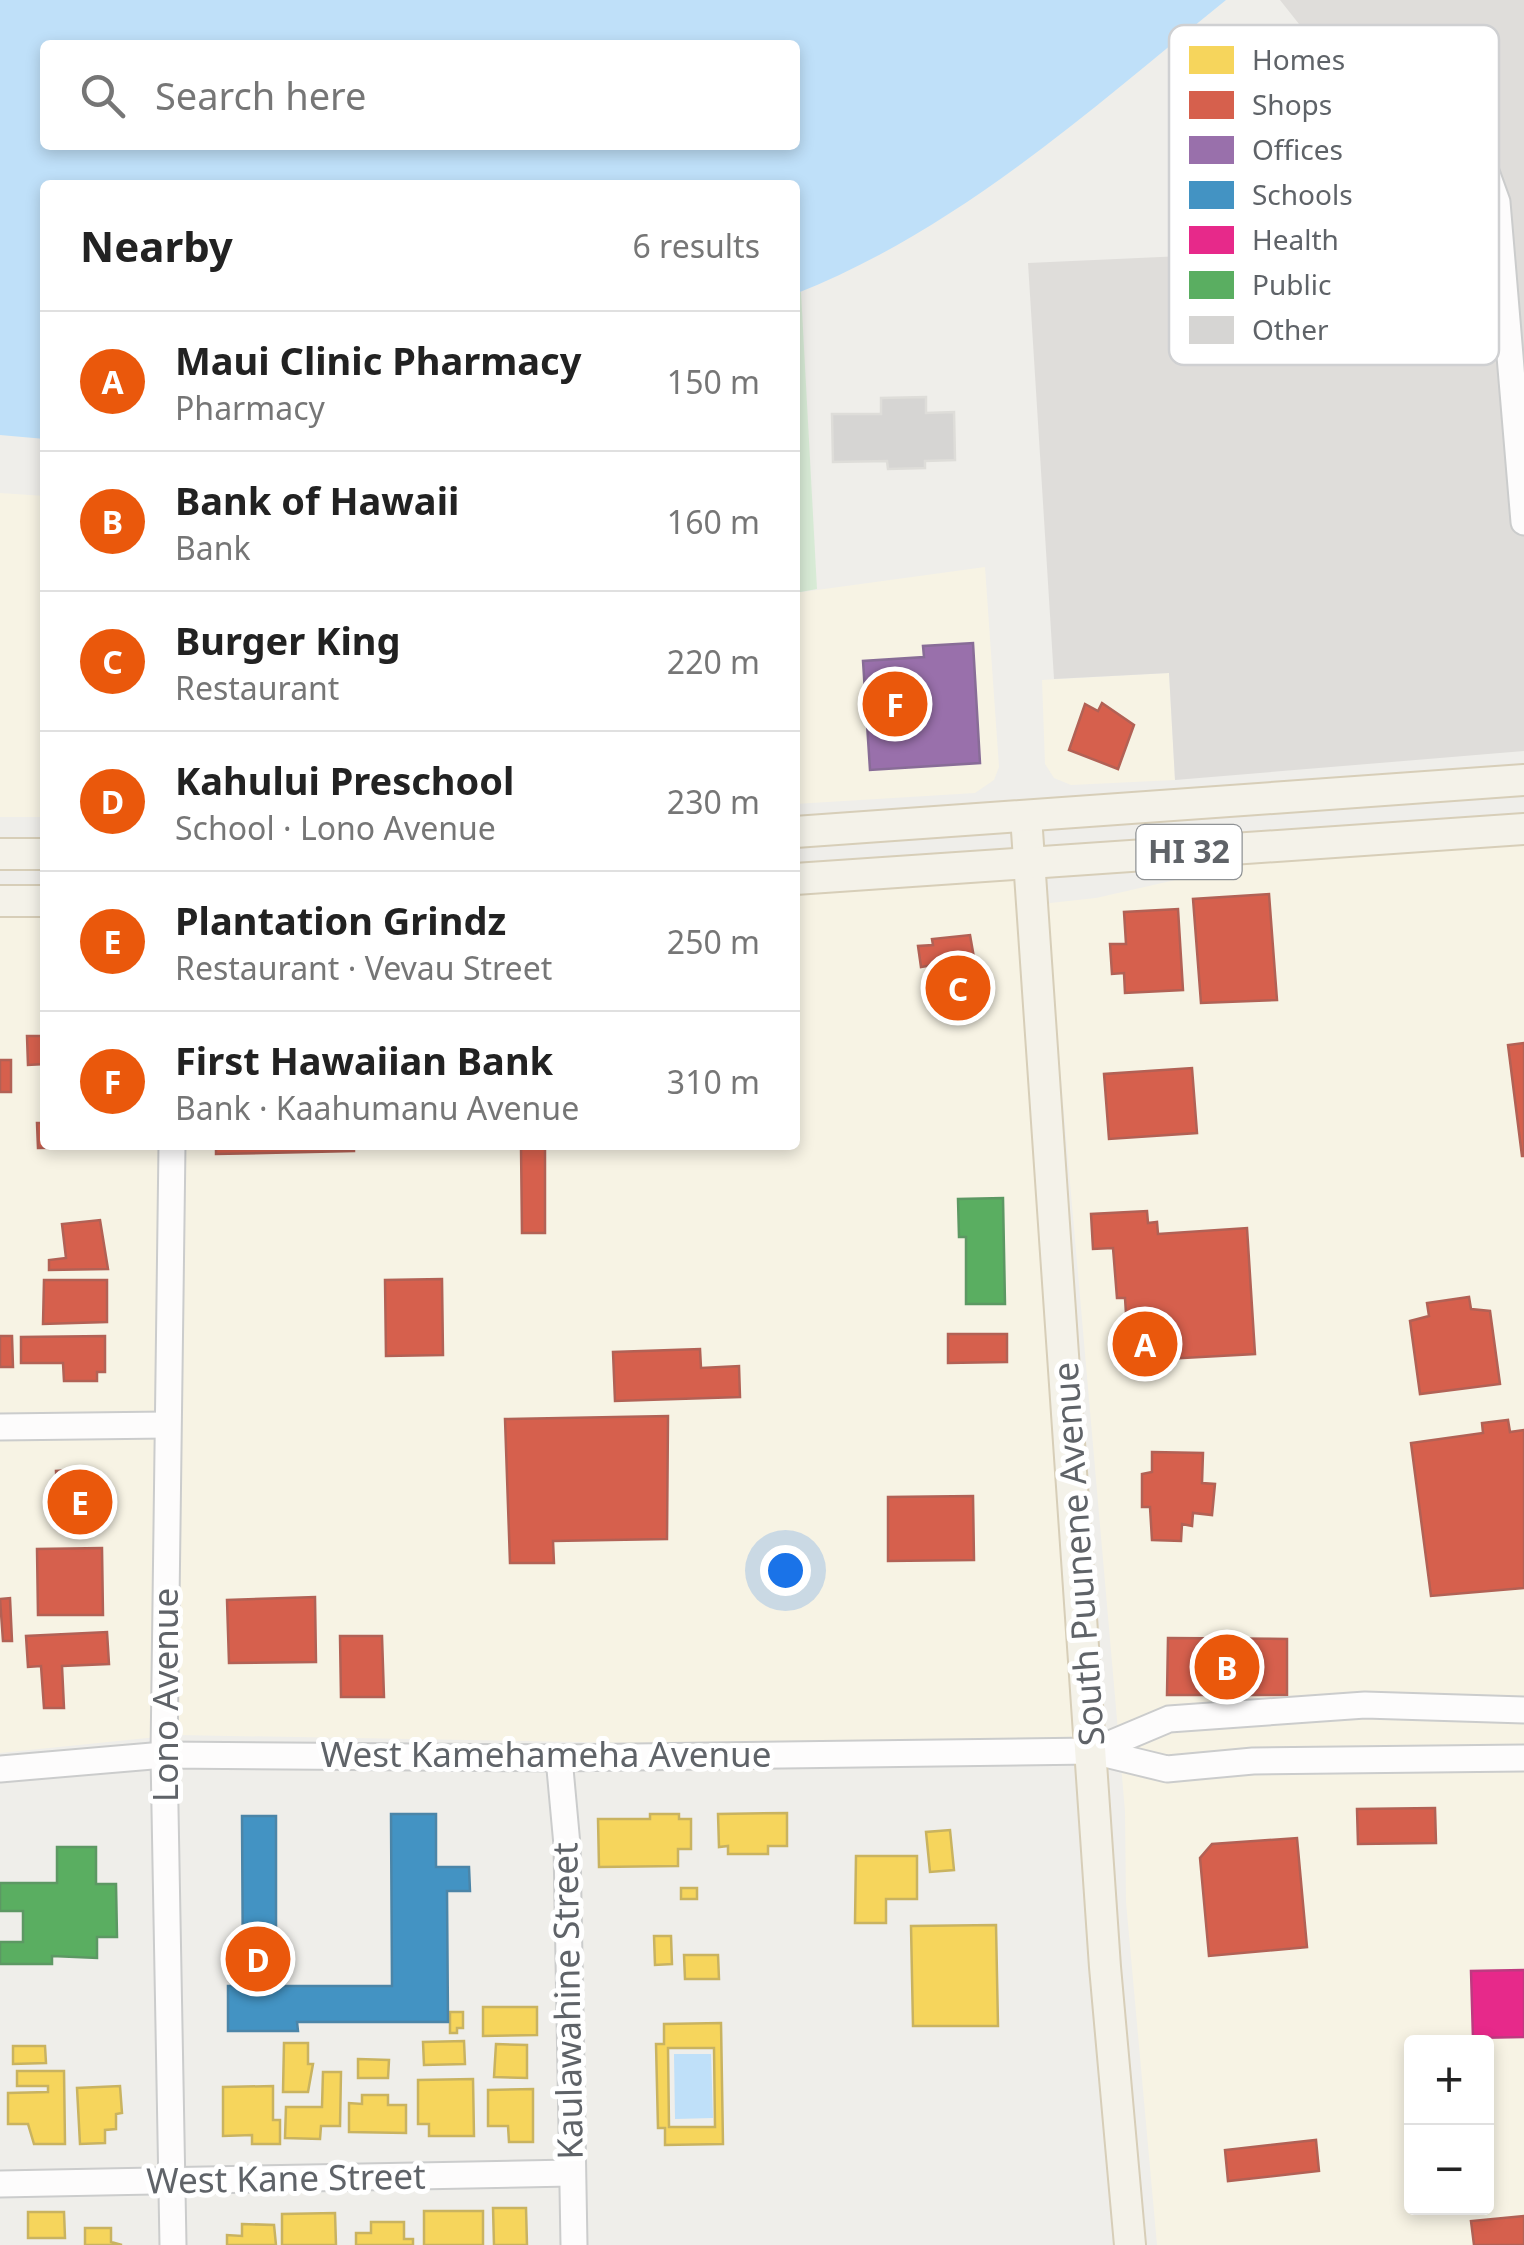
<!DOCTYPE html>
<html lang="en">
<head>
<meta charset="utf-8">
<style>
  body { margin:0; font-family:"Noto Sans",sans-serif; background:#f6f6f6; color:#222 }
  .controls { position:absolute; right:30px; bottom:30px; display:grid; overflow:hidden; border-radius:10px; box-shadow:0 5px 15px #0003 }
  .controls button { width:90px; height:90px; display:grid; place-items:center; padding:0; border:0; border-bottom:2px solid #e0e0e0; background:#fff; color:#222; font:50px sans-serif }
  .you { position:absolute; left:785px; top:1570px; width:35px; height:35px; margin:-25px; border:8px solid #fff; border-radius:50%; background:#1a73e8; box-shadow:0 0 0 15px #1a73e833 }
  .badge { display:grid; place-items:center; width:65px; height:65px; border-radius:50%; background:#ea580c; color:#fff; font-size:32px; font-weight:700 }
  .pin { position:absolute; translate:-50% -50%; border:5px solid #fff; box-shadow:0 2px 10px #0006 }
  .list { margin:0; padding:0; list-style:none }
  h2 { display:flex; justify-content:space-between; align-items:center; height:130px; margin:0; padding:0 40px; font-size:42px }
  h2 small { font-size:32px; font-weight:400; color:#767676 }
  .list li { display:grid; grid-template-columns:65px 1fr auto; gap:30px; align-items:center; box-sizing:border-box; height:140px; padding:0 40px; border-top:2px solid #e0e0e0 }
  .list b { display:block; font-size:38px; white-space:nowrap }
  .list p { margin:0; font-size:32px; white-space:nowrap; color:#767676 }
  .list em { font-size:32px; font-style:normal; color:#767676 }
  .icon { flex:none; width:55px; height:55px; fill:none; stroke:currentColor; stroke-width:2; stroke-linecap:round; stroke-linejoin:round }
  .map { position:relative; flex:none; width:1524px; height:2245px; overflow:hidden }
  .search { position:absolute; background:#fff; box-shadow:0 5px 15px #0003; left:40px; top:40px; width:760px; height:110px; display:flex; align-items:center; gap:25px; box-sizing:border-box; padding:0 35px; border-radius:10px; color:#767676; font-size:38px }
  .panel { position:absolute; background:#fff; box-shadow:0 5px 15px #0003; left:40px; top:180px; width:760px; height:970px; border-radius:10px }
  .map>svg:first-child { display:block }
</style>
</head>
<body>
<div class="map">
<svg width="1524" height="2245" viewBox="0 0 1524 2245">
  <rect width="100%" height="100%" fill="#efeeea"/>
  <g fill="#f7f3e4" fill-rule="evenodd">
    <polygon points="0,493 45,496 45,817 0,817"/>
    <polygon points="985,567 999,767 994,780 975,793 795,804 795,593"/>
    <polygon points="1169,673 1175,780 1071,785 1054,778 1045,764 1042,680"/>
    <path d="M1524 829V2245H1157L1126 1902 1125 1811 1046 908 1050 903 1096 898 1351 840ZM1412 2042H1486V2208H1412Z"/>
    <polygon points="1028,864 1093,1751 177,1735 0,1753 0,901 45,901 45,1145 795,1145 795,879"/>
  </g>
  <polygon fill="#dfddda" points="1280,0 1524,0 1524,751 1175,780 1169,673 1054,679 1028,263 1249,253 1307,201 1352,91"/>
  <polygon fill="#d8ebd6" points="801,292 817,589 795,593 795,294"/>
  <g fill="#bfe0f9" fill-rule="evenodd">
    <path d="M0 0H1226C1090 110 960 229 795 294V185H45V439L0 435ZM45 45H795V145H45Z"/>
    <polygon points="674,2054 711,2054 713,2118 675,2119"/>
  </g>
  <g fill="#f6d55c" stroke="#c9b360" stroke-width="2.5" fill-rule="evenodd">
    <polygon points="787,1813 787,1846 768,1846 768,1854 728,1854 728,1846 719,1847 718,1814"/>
    <polygon points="650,1814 679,1814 679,1819 691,1819 691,1849 678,1849 678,1866 599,1867 598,1819 650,1819"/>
    <polygon points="950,1830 954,1870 930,1872 926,1832"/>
    <polygon points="856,1856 917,1856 917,1899 886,1899 886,1923 855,1923"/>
    <rect x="681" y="1888" width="16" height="11"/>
    <polygon points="996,1925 998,2026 913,2026 911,1926"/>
    <polygon points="654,1936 671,1936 672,1964 655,1965"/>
    <polygon points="684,1955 718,1955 719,1979 685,1979"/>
    <polygon points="483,2007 537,2007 537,2035 483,2036"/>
    <polygon points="450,2012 463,2012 463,2028 457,2028 457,2033 450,2033"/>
    <path d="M721 2023 723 2144 665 2145V2128H658L656 2044H664V2024ZM668 2048H714L715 2127H669Z"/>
    <polygon points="464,2041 465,2064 424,2065 423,2042"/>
    <polygon points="284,2043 308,2043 308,2064 313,2064 308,2092 283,2092"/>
    <polygon points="496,2044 527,2045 527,2078 494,2077"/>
    <polygon points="13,2046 45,2046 46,2063 13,2064"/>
    <polygon points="358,2059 389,2060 388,2078 358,2078"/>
    <polygon points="17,2071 64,2071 65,2144 34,2144 28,2124 8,2124 8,2093 48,2092 48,2086 17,2086"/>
    <polygon points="323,2072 341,2072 340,2126 321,2126 320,2139 285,2138 286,2107 322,2107"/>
    <polygon points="473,2079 474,2136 429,2136 429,2124 418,2124 418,2080"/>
    <polygon points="120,2086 122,2113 116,2114 116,2129 105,2130 105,2143 80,2144 77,2088"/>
    <polygon points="273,2086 273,2120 280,2120 280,2144 252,2144 252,2135 223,2136 223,2087"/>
    <polygon points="533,2089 533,2142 509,2142 508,2126 488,2126 488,2090"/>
    <polygon points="362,2095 388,2095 388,2105 406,2105 406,2133 349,2132 349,2103 362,2104"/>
    <polygon points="493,2208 526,2208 527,2245 494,2245"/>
    <rect x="424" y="2211" width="59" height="34"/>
    <polygon points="28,2212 64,2212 65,2238 28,2238"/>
    <polygon points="335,2213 336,2245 282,2245 282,2214"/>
    <polygon points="371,2222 404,2222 404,2239 413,2239 413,2245 356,2245 356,2233 371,2233"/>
    <polygon points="242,2224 274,2225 276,2245 227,2245 227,2235 242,2236"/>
    <polygon points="85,2228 111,2228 111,2242 122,2245 85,2245"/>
  </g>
  <g fill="#d6604d" stroke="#b26155" stroke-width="2.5">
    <polygon points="1102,703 1134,725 1118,769 1069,750 1085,704 1098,711"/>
    <polygon points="1269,894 1277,1000 1201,1003 1193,899"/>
    <polygon points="1178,909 1183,990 1125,993 1124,973 1112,974 1110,944 1126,944 1124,912"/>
    <polygon points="970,935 983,1009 973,1010 971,1020 955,1022 953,1009 938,1010 933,965 921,967 918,946 933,945 932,939"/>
    <polygon points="27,1036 45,1036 45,1064 28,1065"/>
    <polygon points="1524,1043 1524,1156 1522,1156 1508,1045"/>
    <rect x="0" y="1060" width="11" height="32"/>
    <polygon points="1192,1068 1197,1133 1109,1139 1104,1074"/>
    <polygon points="37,1123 45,1123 45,1145 105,1147 38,1148"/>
    <polygon points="216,1145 354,1145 354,1151 216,1154"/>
    <polygon points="521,1145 545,1145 545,1233 522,1233"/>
    <polygon points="1147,1211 1148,1223 1157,1222 1158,1234 1247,1228 1255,1354 1129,1361 1125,1298 1117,1298 1113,1248 1093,1249 1091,1214"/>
    <polygon points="100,1220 108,1269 49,1270 49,1260 66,1258 62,1224"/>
    <polygon points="442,1279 443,1355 386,1356 385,1280"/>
    <polygon points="44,1280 107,1280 107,1322 43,1324"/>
    <polygon points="1469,1297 1471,1309 1490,1311 1500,1384 1420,1394 1410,1321 1429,1316 1427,1303"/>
    <polygon points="948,1334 1007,1334 1007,1362 948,1363"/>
    <polygon points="0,1336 12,1336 13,1367 0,1367"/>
    <polygon points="105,1336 105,1372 97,1372 97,1381 64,1381 63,1363 21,1363 21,1337"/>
    <polygon points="700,1349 701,1368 739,1366 740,1397 615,1401 613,1352"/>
    <polygon points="668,1416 667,1539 553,1541 554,1563 510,1563 505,1419"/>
    <polygon points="1508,1420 1510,1432 1524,1430 1524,1588 1431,1596 1411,1443 1483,1433 1482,1423"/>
    <polygon points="1152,1452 1203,1453 1202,1483 1215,1484 1212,1515 1193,1513 1192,1526 1182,1524 1181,1541 1152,1540 1150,1507 1142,1507 1142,1474 1152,1472"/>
    <polygon points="89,1469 91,1512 58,1514 56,1471"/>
    <polygon points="973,1496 974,1560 888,1561 888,1497"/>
    <polygon points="102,1548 103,1615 38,1615 37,1549"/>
    <polygon points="315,1597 316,1662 229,1663 227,1600"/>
    <polygon points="10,1598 12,1641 3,1641 0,1599"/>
    <polygon points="107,1632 109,1664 62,1666 64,1708 44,1708 41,1666 28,1667 26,1636"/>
    <polygon points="340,1636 382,1636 384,1697 341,1697"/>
    <polygon points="1168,1638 1287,1639 1287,1695 1167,1695"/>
    <polygon points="1435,1808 1436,1843 1358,1844 1357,1809"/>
    <polygon points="1297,1838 1307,1947 1209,1956 1200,1858 1212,1844"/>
    <polygon points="1316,2140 1319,2171 1228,2181 1225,2150"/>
    <polygon points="1524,2216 1524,2245 1474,2245 1471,2221"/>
  </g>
  <polygon fill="#9970ab" stroke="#886c97" stroke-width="2.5" points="973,643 980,763 870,770 863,661 924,657 923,646"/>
  <polygon fill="#4393c3" stroke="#4b85a8" stroke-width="2.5" points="391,1814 436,1814 436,1867 469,1867 470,1891 447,1891 448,2022 297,2022 298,2031 228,2031 228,1986 243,1986 242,1816 276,1816 276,1986 392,1986"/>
  <polygon fill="#e7298a" stroke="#be3a80" stroke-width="2.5" points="1524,1970 1524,2037 1473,2038 1471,1971"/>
  <g fill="#5aae61" stroke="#5c9863" stroke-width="2.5">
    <polygon points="1003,1198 1005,1304 966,1304 966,1237 959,1237 958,1199"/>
    <polygon points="57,1847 96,1847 96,1884 116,1884 117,1937 97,1937 97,1958 52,1956 52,1964 0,1964 0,1942 23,1942 23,1911 0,1911 0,1883 57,1883"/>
  </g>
  <polygon fill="#d6d5d3" stroke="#deddd9" stroke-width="2.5" points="926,397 926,413 954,412 955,460 925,461 925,468 888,469 887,461 833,462 832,414 881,414 881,398"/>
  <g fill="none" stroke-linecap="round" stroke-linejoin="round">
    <defs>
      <g id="minor">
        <polyline points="1480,155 1497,202 1524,522"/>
        <polyline points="172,1145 164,1755 173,2245"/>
        <polyline points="0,1427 167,1425"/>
        <polyline points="1093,1751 1169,1719 1365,1705 1524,1710"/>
        <polyline points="559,1758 567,1845 574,2245"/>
        <polyline points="0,1769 164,1755 559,1758 1093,1751 1167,1769 1253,1761 1524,1758"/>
        <polyline points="0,2184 571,2173"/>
      </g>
      <g id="major">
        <polyline points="1026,816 1105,1967 1130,2245"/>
        <polyline points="795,832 1524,780"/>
        <polyline points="0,854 45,854"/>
        <polyline points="795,879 1524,829"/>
        <polyline points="0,901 45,901"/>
      </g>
    </defs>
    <use href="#minor" stroke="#cbcccc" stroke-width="29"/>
    <use href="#major" stroke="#d7ceb8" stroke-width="34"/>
    <use href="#minor" stroke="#fdfcfc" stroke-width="25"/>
    <use href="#major" stroke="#f4f2e9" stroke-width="30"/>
  </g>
  <g text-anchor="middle" stroke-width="10" stroke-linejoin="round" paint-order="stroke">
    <rect fill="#fff" stroke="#8f9295" stroke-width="2.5" x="1136.5" y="825" width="105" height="54" rx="8"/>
    <g font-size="32" font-weight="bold" fill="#5f6368">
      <text x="1189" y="863">HI 32</text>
    </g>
    <g font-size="35" fill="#5f6368" stroke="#fff">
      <text transform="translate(1079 1554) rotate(-94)" y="12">South Puunene Avenue</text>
      <text transform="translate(166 1695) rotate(-90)" y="12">Lono Avenue</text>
      <text x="546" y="1767">West Kamehameha Avenue</text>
      <text transform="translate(568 2001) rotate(-91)" y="12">Kaulawahine Street</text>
      <text transform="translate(286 2179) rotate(-1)" y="12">West Kane Street</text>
    </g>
  </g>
  <rect x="1169" y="25" width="330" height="340" rx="15" fill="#fff" stroke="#cfd0d2" stroke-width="2.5"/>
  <rect x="1189" y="46" width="45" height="28" fill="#f6d55c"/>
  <rect x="1189" y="91" width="45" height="28" fill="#d6604d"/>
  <rect x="1189" y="136" width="45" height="28" fill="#9970ab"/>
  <rect x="1189" y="181" width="45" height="28" fill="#4393c3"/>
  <rect x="1189" y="226" width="45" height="28" fill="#e7298a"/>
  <rect x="1189" y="271" width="45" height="28" fill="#5aae61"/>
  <rect x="1189" y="316" width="45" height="28" fill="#d6d5d3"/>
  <g font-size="28" fill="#5f6368">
    <text x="1252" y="70">Homes</text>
    <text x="1252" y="115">Shops</text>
    <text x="1252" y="160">Offices</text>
    <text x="1252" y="205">Schools</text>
    <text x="1252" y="250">Health</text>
    <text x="1252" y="295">Public</text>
    <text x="1252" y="340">Other</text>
  </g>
</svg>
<div class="controls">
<button>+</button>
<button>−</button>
</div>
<div class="you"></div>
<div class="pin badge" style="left:1145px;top:1344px">A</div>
<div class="pin badge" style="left:1227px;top:1667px">B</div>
<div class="pin badge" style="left:958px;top:988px">C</div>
<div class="pin badge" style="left:258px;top:1959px">D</div>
<div class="pin badge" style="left:80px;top:1502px">E</div>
<div class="pin badge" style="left:895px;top:704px">F</div>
<div class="search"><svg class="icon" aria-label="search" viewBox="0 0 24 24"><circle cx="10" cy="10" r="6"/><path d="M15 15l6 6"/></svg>Search here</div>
<section class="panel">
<h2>Nearby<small>6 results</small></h2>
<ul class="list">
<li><span class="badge">A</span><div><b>Maui Clinic Pharmacy</b><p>Pharmacy</p></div><em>150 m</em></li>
<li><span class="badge">B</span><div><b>Bank of Hawaii</b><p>Bank</p></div><em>160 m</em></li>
<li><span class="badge">C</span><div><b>Burger King</b><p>Restaurant</p></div><em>220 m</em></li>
<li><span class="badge">D</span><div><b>Kahului Preschool</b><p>School · Lono Avenue</p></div><em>230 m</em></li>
<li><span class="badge">E</span><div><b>Plantation Grindz</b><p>Restaurant · Vevau Street</p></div><em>250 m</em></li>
<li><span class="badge">F</span><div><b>First Hawaiian Bank</b><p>Bank · Kaahumanu Avenue</p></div><em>310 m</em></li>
</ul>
</section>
</div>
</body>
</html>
